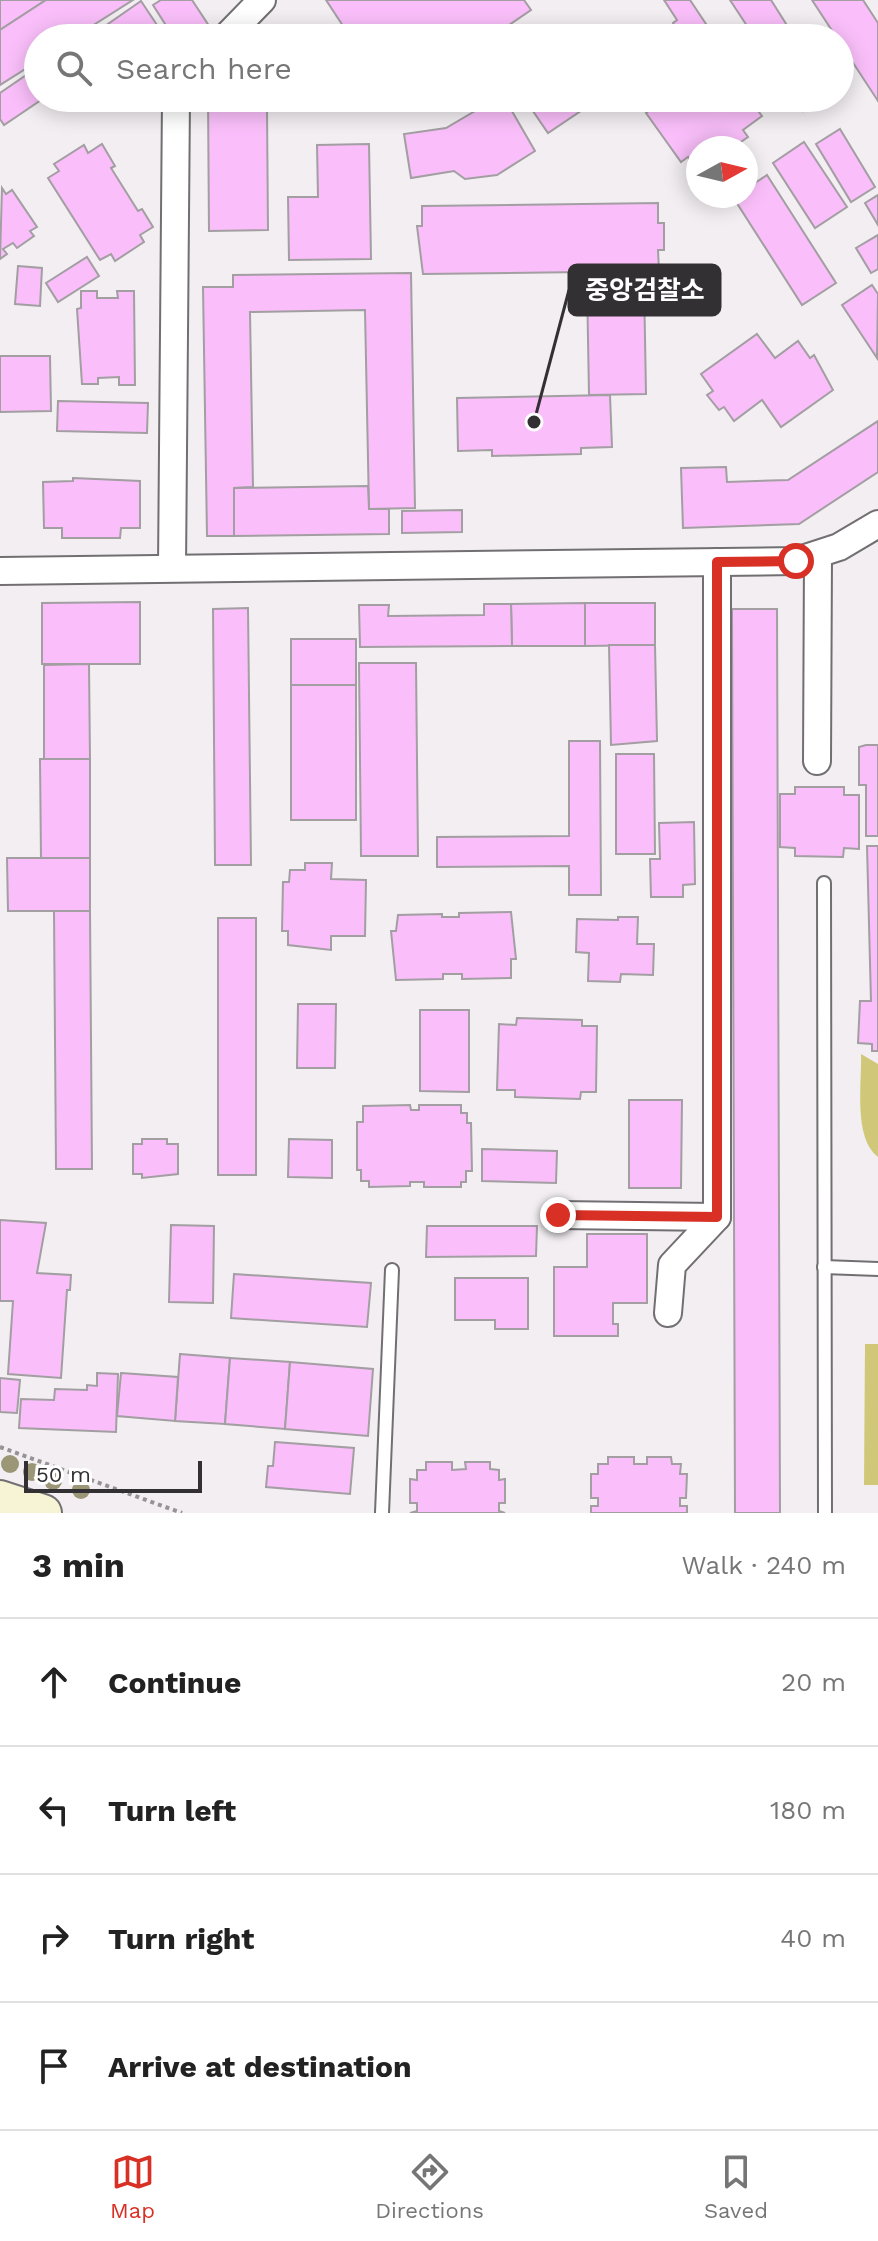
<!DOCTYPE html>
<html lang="en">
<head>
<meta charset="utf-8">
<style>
  body { margin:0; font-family:"Work Sans","Noto Sans KR",sans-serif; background:#f2f2f2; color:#222 }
  .compass { position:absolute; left:686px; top:136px; width:72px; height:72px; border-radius:50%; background:#fff; box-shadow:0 4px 20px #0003; rotate:82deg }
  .scale { position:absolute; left:24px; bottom:20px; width:178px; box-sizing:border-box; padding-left:8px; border:4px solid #323032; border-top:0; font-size:22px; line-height:28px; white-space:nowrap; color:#323032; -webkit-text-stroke:6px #fff; paint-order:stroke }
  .stop { position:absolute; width:24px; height:24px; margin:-18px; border:6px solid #d93025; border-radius:50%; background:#fff }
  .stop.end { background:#d93025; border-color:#fff; box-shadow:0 2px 8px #0008 }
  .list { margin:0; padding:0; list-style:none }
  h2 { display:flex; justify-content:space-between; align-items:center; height:104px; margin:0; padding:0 32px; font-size:34px }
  h2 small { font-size:26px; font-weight:400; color:#767676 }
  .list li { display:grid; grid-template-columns:52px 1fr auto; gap:24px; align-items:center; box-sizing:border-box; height:128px; padding:0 32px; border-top:2px solid #e0e0e0 }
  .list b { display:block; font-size:30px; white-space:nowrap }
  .list em { font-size:26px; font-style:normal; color:#767676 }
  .icon { flex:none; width:44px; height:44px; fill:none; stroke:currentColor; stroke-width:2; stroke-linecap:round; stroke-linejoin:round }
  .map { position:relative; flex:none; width:878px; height:1513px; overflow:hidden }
  .search { position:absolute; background:#fff; box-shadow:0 4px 20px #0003; left:24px; right:24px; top:24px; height:88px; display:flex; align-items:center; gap:20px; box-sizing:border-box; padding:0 28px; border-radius:44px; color:#767676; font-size:30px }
  .sheet { height:616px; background:#fff }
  nav { display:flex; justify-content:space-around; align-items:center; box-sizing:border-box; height:112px; border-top:2px solid #e0e0e0; background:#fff; font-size:22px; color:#767676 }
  nav a { display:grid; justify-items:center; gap:4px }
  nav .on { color:#d93025 }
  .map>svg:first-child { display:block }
</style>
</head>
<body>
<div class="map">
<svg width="878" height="1513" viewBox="0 0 878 1513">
  <rect width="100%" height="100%" fill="#f2eef2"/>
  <g fill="#d0c878">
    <path d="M861 1054 878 1064V1157C853 1138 862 1083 861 1054Z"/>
    <polygon points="865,1344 878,1344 878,1485 864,1485"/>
  </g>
  <g fill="#fabffa" stroke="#a29ea2" stroke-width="2">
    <polygon points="0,0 46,0 0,30"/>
    <polygon points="46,0 133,0 73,38 38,38 38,61 0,85 0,30"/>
    <polygon points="161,0 192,0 215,35 174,38 153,5"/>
    <polygon points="326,0 524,0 531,10 493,36 494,38 351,38"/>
    <polygon points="664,0 690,0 706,24 683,38 673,23 677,20"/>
    <polygon points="730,0 771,0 795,38 755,38"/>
    <polygon points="812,0 863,0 878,23 878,101"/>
    <polygon points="141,1 157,25 138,38 98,38 95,33"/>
    <polygon points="38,67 38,98 44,98 4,125 0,119 0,93"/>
    <polygon points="208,98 281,98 267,109 268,230 209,231"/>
    <polygon points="497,98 521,98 509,106 535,151 497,175 465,179 454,171 411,178 404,134 446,128"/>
    <polygon points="524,98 600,98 548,133"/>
    <polygon points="647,98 755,98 760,105 756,108 762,116 743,130 748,137 732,148 698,148 695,167 688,157 681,162 646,113 651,109 645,100"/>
    <polygon points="794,98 822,98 803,111"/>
    <polygon points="840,129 875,187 851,202 816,144"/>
    <polygon points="804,142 847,207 815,228 773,163"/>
    <polygon points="102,144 115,166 111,168 138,211 142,209 153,227 140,235 144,242 115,261 111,254 100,260 48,178 59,171 54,164 84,145 88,153"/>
    <polygon points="369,144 371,259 289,260 288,197 318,197 317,145"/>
    <polygon points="767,175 836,283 802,305 733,197 746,196 746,189"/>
    <polygon points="2,188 6,194 12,190 37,227 30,231 34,236 17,248 13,243 3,249 7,254 0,259"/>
    <polygon points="878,195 878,225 865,203"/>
    <polygon points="658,203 658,223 664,223 664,250 658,250 659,271 423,274 417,226 422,226 422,206"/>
    <polygon points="878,235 878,269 871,273 856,248"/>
    <polygon points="87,257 99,276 58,302 46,283"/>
    <polygon points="18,266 42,268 40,306 15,304"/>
    <polygon points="411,273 415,508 369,509 365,310 250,312 253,487 234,488 234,536 207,536 203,287 233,287 233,275"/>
    <polygon points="644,282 646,394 589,395 587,283"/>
    <polygon points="872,285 878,294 877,358 842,305"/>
    <polygon points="81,291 97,291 97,298 118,298 117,291 134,291 135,385 119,385 119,377 98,378 98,384 82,384 77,309 81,308"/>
    <polygon points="757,334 775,358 798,341 810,358 814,355 833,390 781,427 762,400 734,421 724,407 719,410 707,395 713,391 701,374"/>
    <polygon points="0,356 50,356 51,411 0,412"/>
    <polygon points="610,395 612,447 581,448 581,454 492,456 492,450 458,451 457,398"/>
    <polygon points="58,401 148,403 147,433 57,431"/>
    <polygon points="878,421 878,472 799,524 683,528 681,468 726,467 727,482 788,480"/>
    <polygon points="73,478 140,481 140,528 121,528 120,538 62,538 62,528 44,528 43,482 73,481"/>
    <polygon points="368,486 369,509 389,509 389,534 234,536 234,488"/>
    <polygon points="462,510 462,532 402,533 402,511"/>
    <polygon points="140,602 140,664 42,664 42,603"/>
    <polygon points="585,603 655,603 655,645 585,646"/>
    <polygon points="585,603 585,646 512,646 511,604"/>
    <polygon points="484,604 511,604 512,646 360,647 359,605 389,605 388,616 484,615"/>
    <polygon points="248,608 251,865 215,865 213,609"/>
    <polygon points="732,609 777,609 780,1513 735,1513"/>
    <rect x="291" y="639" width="65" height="46"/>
    <polygon points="609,645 655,645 657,741 611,745"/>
    <polygon points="359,663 416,663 418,856 361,856"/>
    <polygon points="89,664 90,759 44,759 44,665"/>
    <rect x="291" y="685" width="65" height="135"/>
    <polygon points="569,741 600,741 601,895 569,895 569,866 437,867 437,837 569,836"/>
    <polygon points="866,745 878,745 878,836 866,836 866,785 859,785 859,747"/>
    <polygon points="616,754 654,754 655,854 616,854"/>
    <polygon points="40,759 90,759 90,858 41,858"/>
    <polygon points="795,787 844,787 844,795 859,795 859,849 844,848 843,857 795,856 795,848 780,847 780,794 795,794"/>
    <polygon points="694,822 695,884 683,885 683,897 651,897 650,859 660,859 659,823"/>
    <polygon points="867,846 878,846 878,1051 872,1051 872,1044 858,1043 860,1001 871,1001"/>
    <polygon points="7,858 90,858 90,911 8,911"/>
    <polygon points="305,863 332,863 331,879 366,880 365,936 331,936 331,950 288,945 288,931 282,931 283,882 289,882 290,870 305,870"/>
    <polygon points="54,911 90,911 92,1169 56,1169"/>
    <polygon points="511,912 516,959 511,959 511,978 462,979 462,974 443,974 443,979 396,980 391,931 396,931 398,915 442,914 442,917 459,917 459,913"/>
    <polygon points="618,917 638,917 637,944 654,944 653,975 621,974 620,982 588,981 589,953 576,952 577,919 618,920"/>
    <rect x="218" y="918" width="38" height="257"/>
    <polygon points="298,1004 336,1004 335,1068 297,1068"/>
    <polygon points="420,1010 469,1010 469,1092 420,1091"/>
    <polygon points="517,1018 582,1020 582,1026 597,1026 596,1092 581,1092 580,1099 515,1097 515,1090 497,1090 499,1024 516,1025"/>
    <polygon points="629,1100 682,1100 681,1188 629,1188"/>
    <polygon points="410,1105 411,1110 419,1110 419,1105 461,1105 461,1113 467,1113 467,1123 471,1123 472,1171 466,1171 466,1182 461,1182 461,1187 424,1187 424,1182 410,1182 410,1186 369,1187 369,1181 361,1181 361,1170 357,1170 357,1122 363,1122 363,1106"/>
    <polygon points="142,1139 167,1139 167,1144 178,1144 178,1174 142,1178 142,1174 133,1174 133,1144 142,1144"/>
    <polygon points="289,1139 332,1140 332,1178 288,1177"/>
    <polygon points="482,1149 557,1151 556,1183 482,1181"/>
    <polygon points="0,1220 46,1223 37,1273 71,1275 70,1290 67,1290 61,1378 8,1374 13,1301 0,1301"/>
    <polygon points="171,1225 214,1226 213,1303 169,1302"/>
    <polygon points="427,1226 537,1226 536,1256 426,1257"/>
    <polygon points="587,1234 647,1234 647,1303 613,1303 613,1324 618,1324 618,1336 554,1336 554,1267 587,1267"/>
    <polygon points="234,1274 371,1283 367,1327 231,1318"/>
    <polygon points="455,1278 528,1278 528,1329 495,1329 495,1320 455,1320"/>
    <polygon points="180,1354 230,1358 225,1424 175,1421"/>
    <polygon points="230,1358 290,1362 285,1429 225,1424"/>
    <polygon points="290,1362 373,1369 368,1436 285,1429"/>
    <polygon points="97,1373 118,1374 116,1432 19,1428 21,1399 54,1400 55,1389 87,1390 87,1385 97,1386"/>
    <polygon points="121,1373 178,1377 175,1421 117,1416"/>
    <polygon points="0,1378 20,1380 17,1413 0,1412"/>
    <polygon points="275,1442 354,1448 350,1494 266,1487 268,1466 273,1466"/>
    <polygon points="608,1457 634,1457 634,1464 647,1464 647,1457 671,1457 672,1464 681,1464 680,1474 687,1474 686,1498 680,1498 680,1506 687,1506 687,1513 591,1513 591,1506 598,1506 598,1498 591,1498 591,1474 598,1474 598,1464 608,1464"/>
    <polygon points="426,1462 452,1462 452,1470 466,1469 465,1462 490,1462 490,1469 499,1470 499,1480 505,1479 505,1503 499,1503 499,1511 505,1513 410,1513 417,1511 417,1503 410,1503 410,1479 417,1480 417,1470 426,1470"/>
  </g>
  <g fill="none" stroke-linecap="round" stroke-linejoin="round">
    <defs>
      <g id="service">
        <polyline points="824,883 825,1513"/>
        <polyline points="824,1267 878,1269"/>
        <polyline points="382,1513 392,1270"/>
      </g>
      <g id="minor">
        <polyline points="225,38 262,0"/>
        <polyline points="172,568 176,98"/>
        <polyline points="0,571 796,561 839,547 878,524"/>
        <polyline points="817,761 818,556"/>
        <polyline points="558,1215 717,1217"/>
        <polyline points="668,1313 672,1265 717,1217 717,562"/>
      </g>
      <polyline id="secondary" points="0,1499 43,1513"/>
    </defs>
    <use href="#service" stroke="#726f72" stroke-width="16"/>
    <use href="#minor" stroke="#726f72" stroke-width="30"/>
    <use href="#secondary" stroke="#726f72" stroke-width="40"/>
    <polyline stroke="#969396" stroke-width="4" stroke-dasharray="4 4" stroke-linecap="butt" points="0,1447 182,1513"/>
    <use href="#service" stroke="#fff" stroke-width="12"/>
    <use href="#minor" stroke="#fff" stroke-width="26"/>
    <use href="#secondary" stroke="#f7f4d6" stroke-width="36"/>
  </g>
  <g fill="#9b9676">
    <circle cx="10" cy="1464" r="9"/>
    <circle cx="32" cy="1472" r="9"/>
    <circle cx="53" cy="1481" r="9"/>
    <circle cx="81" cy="1490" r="9"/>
  </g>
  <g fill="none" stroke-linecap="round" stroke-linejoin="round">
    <polyline stroke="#d93025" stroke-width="10" points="558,1215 717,1217 717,562 796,561"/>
  </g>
  <path fill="none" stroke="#323032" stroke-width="3" d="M534 422L569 290"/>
  <circle fill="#323032" stroke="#fff" stroke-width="3" cx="534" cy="422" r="8"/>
  <rect fill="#323032" stroke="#323032" stroke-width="3" x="569" y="265" width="151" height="50" rx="8"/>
  <g font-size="26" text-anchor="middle" font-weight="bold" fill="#fff">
    <text x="645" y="299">중앙검찰소</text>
  </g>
</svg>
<svg class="compass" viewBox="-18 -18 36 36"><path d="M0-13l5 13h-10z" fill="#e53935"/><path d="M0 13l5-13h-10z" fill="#767676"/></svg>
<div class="scale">50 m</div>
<div class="stop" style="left:796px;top:561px"></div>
<div class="stop end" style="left:558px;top:1215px"></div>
<div class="search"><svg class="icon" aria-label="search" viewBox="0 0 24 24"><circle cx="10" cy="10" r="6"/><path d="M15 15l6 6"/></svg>Search here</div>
</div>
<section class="sheet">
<h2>3 min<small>Walk · 240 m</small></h2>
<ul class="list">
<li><svg class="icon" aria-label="ahead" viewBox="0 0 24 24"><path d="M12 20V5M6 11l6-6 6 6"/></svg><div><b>Continue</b></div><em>20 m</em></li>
<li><svg class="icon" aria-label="left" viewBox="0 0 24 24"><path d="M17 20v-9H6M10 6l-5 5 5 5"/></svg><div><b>Turn left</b></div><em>180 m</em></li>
<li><svg class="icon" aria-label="right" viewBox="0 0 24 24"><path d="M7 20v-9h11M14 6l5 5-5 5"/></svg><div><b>Turn right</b></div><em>40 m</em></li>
<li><svg class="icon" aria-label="arrive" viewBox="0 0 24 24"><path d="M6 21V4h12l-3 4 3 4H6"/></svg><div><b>Arrive at destination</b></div></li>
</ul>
</section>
<nav>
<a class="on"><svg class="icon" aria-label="map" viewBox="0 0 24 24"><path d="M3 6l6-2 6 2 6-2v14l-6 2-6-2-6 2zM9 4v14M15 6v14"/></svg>Map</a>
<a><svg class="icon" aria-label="directions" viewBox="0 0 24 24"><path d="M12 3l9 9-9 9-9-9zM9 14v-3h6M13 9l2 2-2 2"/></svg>Directions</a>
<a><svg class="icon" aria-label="saved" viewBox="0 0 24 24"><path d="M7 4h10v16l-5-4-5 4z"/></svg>Saved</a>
</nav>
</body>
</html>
